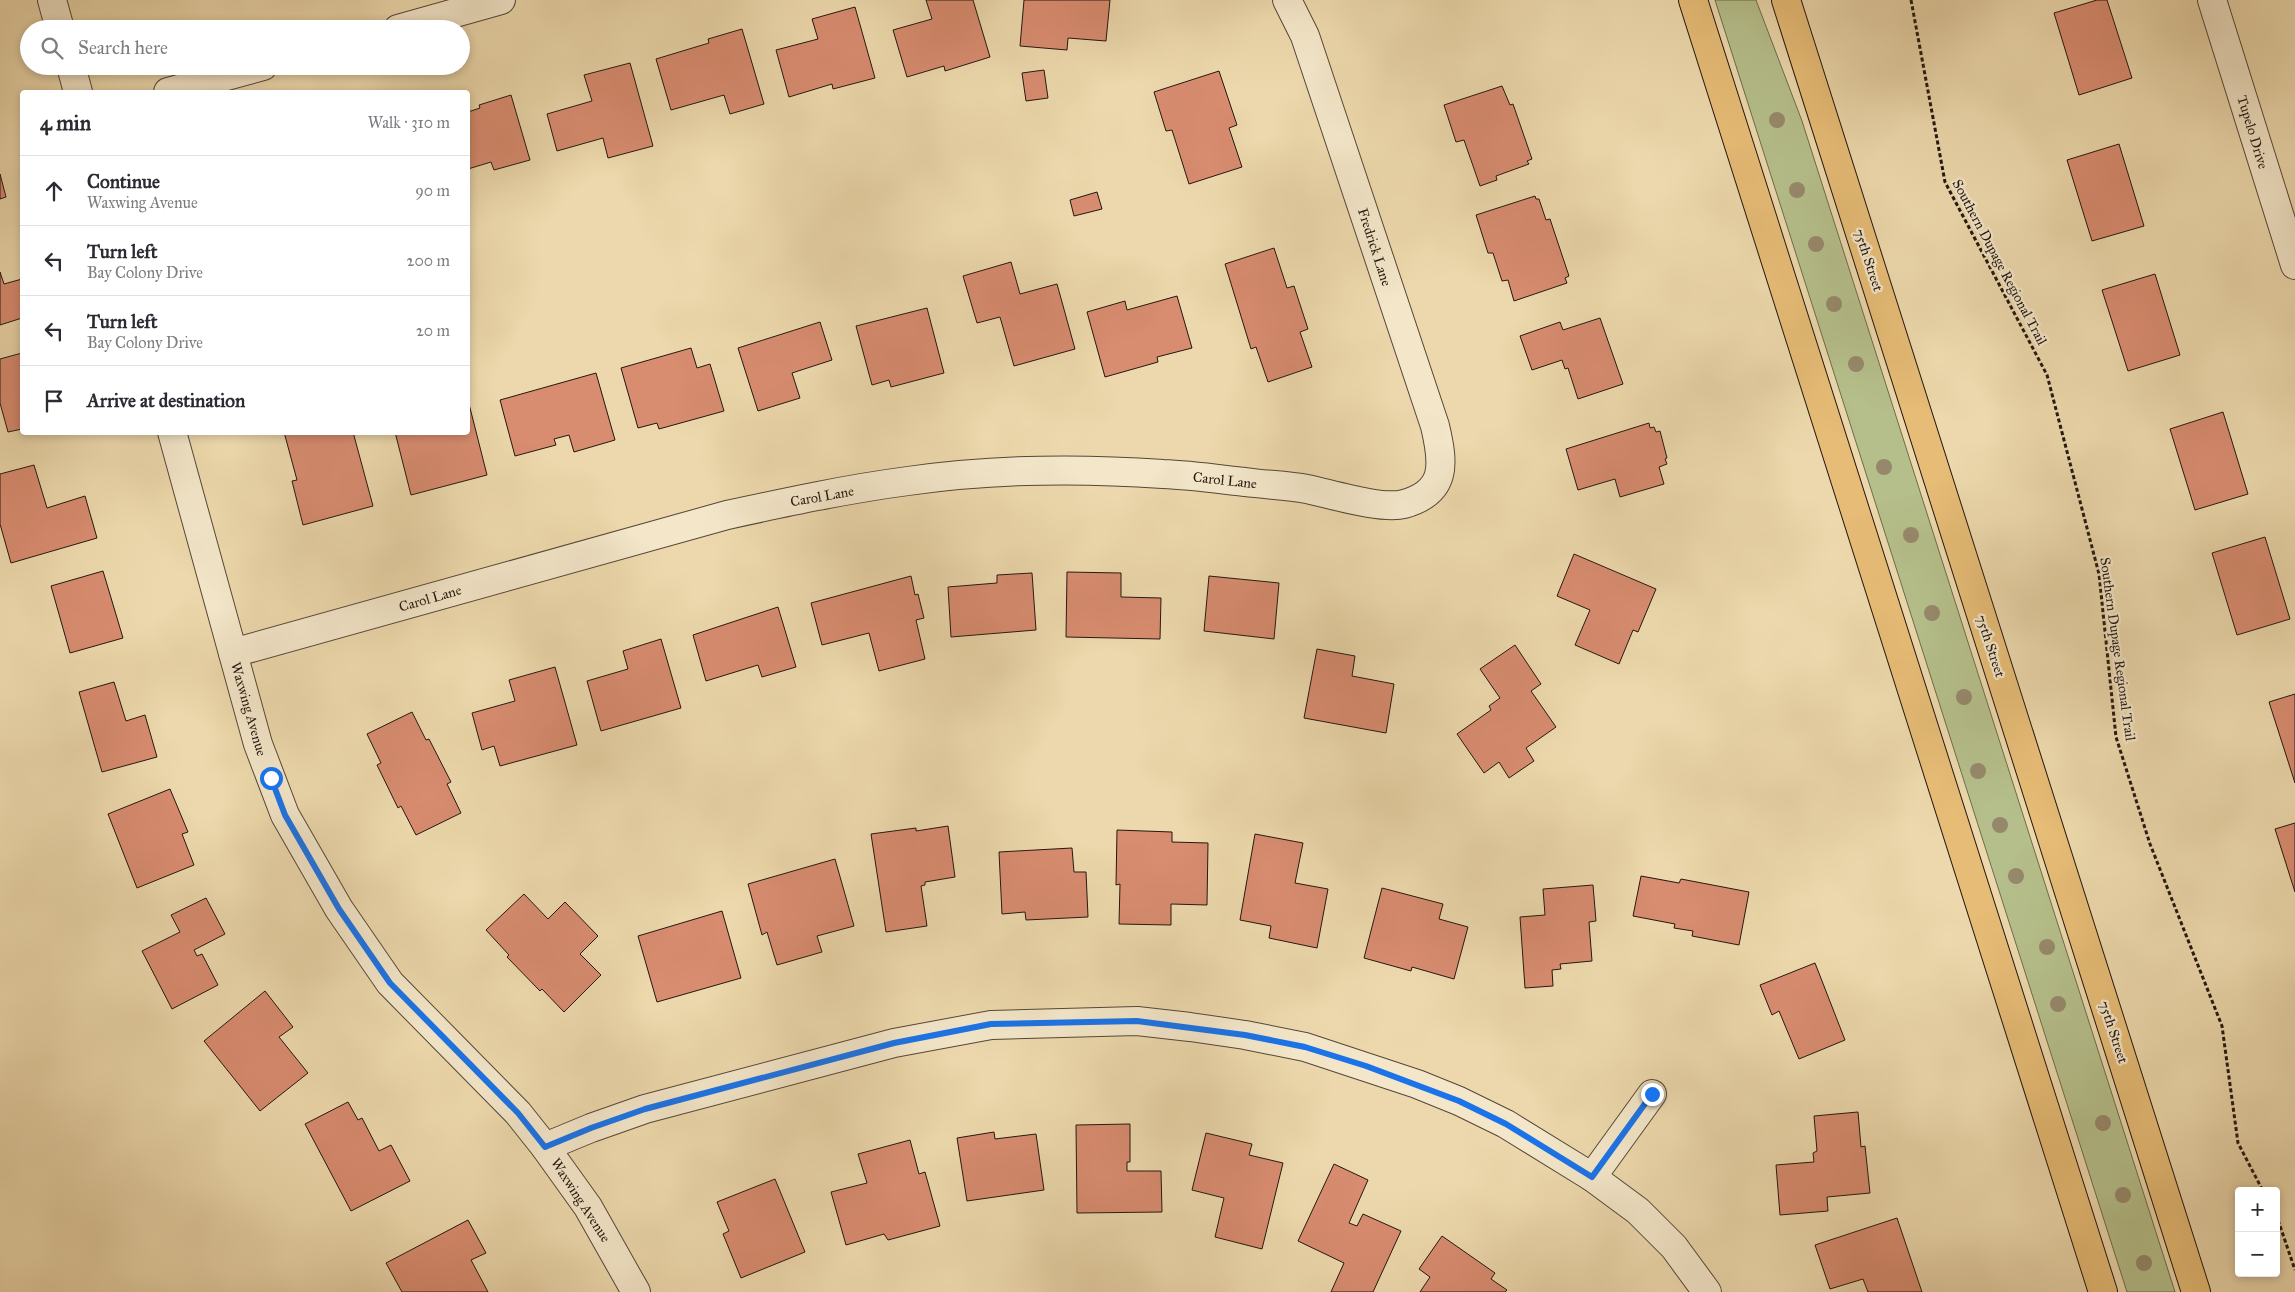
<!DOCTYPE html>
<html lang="en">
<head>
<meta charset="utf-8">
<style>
  body { margin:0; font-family:"IM FELL Great Primer",serif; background:#f7f7f7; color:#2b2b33 }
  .controls { position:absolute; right:15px; bottom:15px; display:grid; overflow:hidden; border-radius:5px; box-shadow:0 2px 8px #0003 }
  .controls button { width:45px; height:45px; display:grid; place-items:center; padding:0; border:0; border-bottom:1px solid #e1e1e2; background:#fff; color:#2b2b33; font:25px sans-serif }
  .stop { position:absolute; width:15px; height:15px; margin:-11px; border:4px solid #1a73e8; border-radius:50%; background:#fff }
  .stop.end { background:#1a73e8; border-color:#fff; box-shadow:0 1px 5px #0008 }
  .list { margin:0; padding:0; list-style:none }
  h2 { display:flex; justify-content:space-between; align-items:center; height:65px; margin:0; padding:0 20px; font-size:21px }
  h2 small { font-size:16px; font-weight:400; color:#7c7c81 }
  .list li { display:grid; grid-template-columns:32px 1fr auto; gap:15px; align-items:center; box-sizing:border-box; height:70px; padding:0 20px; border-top:1px solid #e1e1e2 }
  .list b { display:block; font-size:19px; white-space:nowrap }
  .list p { margin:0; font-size:16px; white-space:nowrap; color:#7c7c81 }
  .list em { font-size:16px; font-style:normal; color:#7c7c81 }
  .icon { flex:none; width:28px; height:28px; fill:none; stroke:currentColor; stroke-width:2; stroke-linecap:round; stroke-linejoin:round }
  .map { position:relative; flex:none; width:2295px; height:1292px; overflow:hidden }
  .search { position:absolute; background:#fff; box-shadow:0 2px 8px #0003; left:20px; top:20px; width:450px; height:55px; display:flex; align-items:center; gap:12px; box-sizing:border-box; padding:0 18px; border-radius:28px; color:#7c7c81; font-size:19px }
  .panel { position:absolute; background:#fff; box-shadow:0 2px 8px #0003; left:20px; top:90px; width:450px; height:345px; border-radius:5px }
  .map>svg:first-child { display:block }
</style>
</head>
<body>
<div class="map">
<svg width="2295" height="1292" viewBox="0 0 2295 1292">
  <rect width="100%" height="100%" fill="#ecd8ac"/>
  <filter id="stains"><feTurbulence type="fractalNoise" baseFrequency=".004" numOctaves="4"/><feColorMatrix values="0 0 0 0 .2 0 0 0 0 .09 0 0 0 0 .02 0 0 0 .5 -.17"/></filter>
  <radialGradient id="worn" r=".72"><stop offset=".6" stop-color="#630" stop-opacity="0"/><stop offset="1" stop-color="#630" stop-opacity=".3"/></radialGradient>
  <polygon fill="#b5bf8b" stroke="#6c6b4e" points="1715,0 1756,0 1802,121 2175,1292 2127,1292"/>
  <g fill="#d88c70" stroke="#231710">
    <polygon points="926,0 973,0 990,57 945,71 944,66 907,77 893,30 932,19"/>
    <polygon points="1024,0 1110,0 1106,41 1068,38 1067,50 1020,46"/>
    <polygon points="2097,0 2107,0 2132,78 2079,95 2054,13"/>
    <polygon points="855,7 875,78 833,89 832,84 789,97 776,50 818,39 812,19"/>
    <polygon points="742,29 764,104 730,114 724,95 671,110 656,59 709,43 708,39"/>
    <polygon points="630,63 653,146 608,158 603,138 557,151 547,114 592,101 584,75"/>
    <polygon points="1044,70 1048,98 1026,101 1022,73"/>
    <polygon points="1219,71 1237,125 1229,128 1242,167 1189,184 1172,130 1166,131 1154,92"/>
    <polygon points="1502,86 1510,105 1513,104 1532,159 1527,161 1529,164 1496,176 1497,180 1480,186 1464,140 1456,142 1444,105"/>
    <polygon points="511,95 530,160 494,170 491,162 468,169 468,112 480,108 479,105"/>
    <polygon points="2119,144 2144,226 2092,241 2067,160"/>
    <polygon points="0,174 6,197 0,199"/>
    <polygon points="1097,192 1102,209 1074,216 1070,200"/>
    <polygon points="1535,196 1536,199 1539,199 1546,220 1550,219 1569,276 1565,278 1567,283 1514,301 1508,280 1502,281 1493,253 1488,253 1476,215"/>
    <polygon points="1274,248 1287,288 1294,286 1308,329 1300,332 1312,367 1268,382 1256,347 1251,349 1225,264"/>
    <polygon points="1011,262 1020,294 1057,284 1075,349 1014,366 1000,317 977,323 963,276"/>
    <polygon points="0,272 4,284 22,279 22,318 0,325"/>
    <polygon points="2155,274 2180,355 2128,371 2102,290"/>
    <polygon points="1177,296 1192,348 1157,357 1158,362 1105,377 1087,312 1125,301 1127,310"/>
    <polygon points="927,308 944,373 891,387 889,380 872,385 856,326"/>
    <polygon points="1600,318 1623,384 1578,399 1568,368 1565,369 1562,360 1532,370 1520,336 1560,322 1563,330"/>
    <polygon points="820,322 832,360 792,373 800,398 758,411 738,348"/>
    <polygon points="691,348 697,368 710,364 724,411 659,429 657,423 638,428 621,368"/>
    <polygon points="22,353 22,429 8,432 0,403 0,359"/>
    <polygon points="596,373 615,440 574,452 569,435 554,439 556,445 515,456 500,400"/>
    <polygon points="468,400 487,475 411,495 395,432 468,432"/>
    <polygon points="2223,412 2248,494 2195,510 2170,429"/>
    <polygon points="1649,423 1650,428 1654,427 1656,432 1660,431 1667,458 1665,459 1667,464 1659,467 1664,484 1620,497 1615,479 1578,490 1566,449"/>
    <polygon points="284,432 353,432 373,506 303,525 292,481 297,480"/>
    <polygon points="34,465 47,508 85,496 97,538 11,563 0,524 0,474"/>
    <polygon points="2265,537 2290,619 2237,635 2212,553"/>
    <polygon points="1574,554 1656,589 1638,632 1633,630 1619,664 1575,645 1590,610 1557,596"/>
    <polygon points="103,571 123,638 70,653 51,586"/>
    <polygon points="1067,572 1121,573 1121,597 1161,598 1160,639 1066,637"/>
    <polygon points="1032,573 1036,630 951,637 948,587 997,583 997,575"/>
    <polygon points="911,576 915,595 918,594 924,618 916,620 925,659 879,671 869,633 822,645 811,603"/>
    <polygon points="1209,576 1279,583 1274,639 1204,631"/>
    <polygon points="778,607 796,667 762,677 758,665 706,681 693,635"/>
    <polygon points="661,639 681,708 601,731 587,681 628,669 623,651"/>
    <polygon points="1515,645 1541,684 1531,691 1556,727 1526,748 1534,761 1509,778 1499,762 1484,773 1457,734 1491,710 1489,706 1500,698 1480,669"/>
    <polygon points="1317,649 1355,656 1352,676 1394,684 1386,733 1304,718"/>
    <polygon points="555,667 577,745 500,766 494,746 482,750 472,713 515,701 509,680"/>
    <polygon points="114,682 126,721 145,715 157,757 102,772 79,692"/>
    <polygon points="2295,694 2295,783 2269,702"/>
    <polygon points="412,712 426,740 429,739 451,782 447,784 461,813 416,835 401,806 398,808 377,765 381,763 367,734"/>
    <polygon points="170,789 188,832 182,834 194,865 137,888 108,814"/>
    <polygon points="2295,823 2295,892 2275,829"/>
    <polygon points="948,826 955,877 925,882 925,885 921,886 927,926 886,932 871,834 916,828 916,831"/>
    <polygon points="1117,830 1172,832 1172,842 1208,843 1207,905 1171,904 1171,925 1119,924 1120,884 1116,885"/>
    <polygon points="1255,834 1303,843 1295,883 1328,889 1317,948 1269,938 1271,926 1240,920"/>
    <polygon points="1072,848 1074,872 1086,872 1088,917 1026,920 1025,912 1002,914 999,852"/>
    <polygon points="835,859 854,926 817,936 822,952 777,965 767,932 762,935 748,884"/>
    <polygon points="1641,876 1679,883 1681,879 1749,892 1739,945 1692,936 1693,931 1674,928 1675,924 1633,916"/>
    <polygon points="1593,885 1596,921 1589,922 1592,961 1560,964 1561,969 1552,970 1553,986 1525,988 1520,917 1545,915 1543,889"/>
    <polygon points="1382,888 1443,904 1439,919 1468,927 1454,979 1412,967 1411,971 1364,958"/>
    <polygon points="524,894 548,919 565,902 598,936 580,954 601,975 564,1012 542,989 540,991 507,957 509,955 486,930"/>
    <polygon points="206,898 225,934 194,950 197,956 202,954 218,985 172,1009 142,951 180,932 171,915"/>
    <polygon points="722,911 741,978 657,1002 638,936"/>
    <polygon points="1815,963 1845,1040 1799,1059 1779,1011 1772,1015 1760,985"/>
    <polygon points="265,991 293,1027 279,1037 308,1073 260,1111 204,1041"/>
    <polygon points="348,1102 358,1120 362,1118 379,1151 391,1145 410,1181 351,1211 305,1124"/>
    <polygon points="1858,1112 1861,1147 1865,1146 1870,1193 1827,1197 1828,1211 1780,1215 1776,1165 1814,1162 1813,1153 1817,1151 1814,1116"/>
    <polygon points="1130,1124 1130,1162 1127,1162 1127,1171 1161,1171 1162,1212 1077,1213 1076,1125"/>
    <polygon points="994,1132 995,1139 1036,1134 1044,1190 967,1201 957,1138"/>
    <polygon points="1206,1133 1252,1144 1249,1155 1283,1163 1262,1249 1215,1237 1224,1198 1192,1190"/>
    <polygon points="910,1140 919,1174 925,1172 940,1226 888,1240 884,1234 846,1245 831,1192 867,1183 858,1154"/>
    <polygon points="1334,1164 1368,1180 1349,1223 1357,1226 1363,1214 1401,1231 1373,1292 1331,1292 1344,1263 1298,1241"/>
    <polygon points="775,1179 805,1252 741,1278 723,1234 729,1231 717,1202"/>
    <polygon points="1897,1218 1922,1292 1868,1292 1863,1279 1830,1289 1815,1245"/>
    <polygon points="468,1220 486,1253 471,1260 488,1292 402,1292 386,1263"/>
    <polygon points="1442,1236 1495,1273 1491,1279 1507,1290 1505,1292 1420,1292 1430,1277 1419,1269"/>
  </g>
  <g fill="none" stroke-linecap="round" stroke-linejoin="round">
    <defs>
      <g id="minor">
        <polyline points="52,0 60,29"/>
        <polyline points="2212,0 2295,265"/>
        <polyline points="398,29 501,0"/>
        <polyline points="71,66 78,92"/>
        <polyline points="168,92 263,66"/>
        <polyline points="172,432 258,744 285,815 339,909 390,983 518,1113 545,1147 588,1207 636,1292"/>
        <path d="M233 653 727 515C787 502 847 489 908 481 992 469 1079 468 1163 474 1190 475 1218 479 1245 482 1266 485 1287 485 1307 489 1331 494 1382 510 1404 504 1447 492 1444 464 1435 426L1305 36 1287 0"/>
        <polyline points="545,1147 591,1128 645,1109 894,1043 991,1025 1137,1021 1190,1027 1245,1035 1305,1047 1417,1084 1459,1101 1506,1124 1592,1177 1638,1211 1674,1247 1707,1292"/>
        <polyline points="1592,1177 1652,1094"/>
      </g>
      <g id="major">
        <polyline points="1693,0 2103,1292"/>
        <polyline points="1786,0 2196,1292"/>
      </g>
    </defs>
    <use href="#minor" stroke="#554737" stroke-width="30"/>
    <use href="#major" stroke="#231710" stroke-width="30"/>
    <g stroke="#231710" stroke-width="3" stroke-dasharray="4 2.5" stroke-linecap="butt">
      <polyline points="1911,0 1945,182 2047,375 2099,574 2116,737 2150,844 2222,1026 2238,1143 2263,1191"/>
      <polyline points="2276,1214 2295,1270"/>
    </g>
    <use href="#minor" stroke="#f3e6c9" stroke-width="28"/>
    <use href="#major" stroke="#e6bc76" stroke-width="28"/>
  </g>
  <g fill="#96896b">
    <circle cx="1777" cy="120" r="8"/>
    <circle cx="1797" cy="190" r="8"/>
    <circle cx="1816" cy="244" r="8"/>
    <circle cx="1834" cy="304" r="8"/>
    <circle cx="1856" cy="364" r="8"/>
    <circle cx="1884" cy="467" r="8"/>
    <circle cx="1911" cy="535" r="8"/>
    <circle cx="1932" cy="613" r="8"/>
    <circle cx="1964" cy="697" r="8"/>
    <circle cx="1978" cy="771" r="8"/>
    <circle cx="2000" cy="825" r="8"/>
    <circle cx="2016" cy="876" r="8"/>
    <circle cx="2047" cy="947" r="8"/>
    <circle cx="2058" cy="1004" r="8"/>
    <circle cx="2103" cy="1123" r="8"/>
    <circle cx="2123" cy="1195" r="8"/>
    <circle cx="2144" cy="1263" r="8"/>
  </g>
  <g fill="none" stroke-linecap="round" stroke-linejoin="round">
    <polyline stroke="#1a73e8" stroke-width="6" points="271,778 285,815 339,909 390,983 518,1113 545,1147 591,1128 645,1109 894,1043 991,1024 1137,1021 1245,1035 1305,1047 1366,1066 1459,1101 1506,1124 1592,1177 1652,1094"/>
  </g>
  <g text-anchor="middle" stroke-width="4.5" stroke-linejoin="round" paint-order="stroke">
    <g font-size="14" fill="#231710" stroke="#f3e6c9">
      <text transform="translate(2253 132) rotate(73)" y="5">Tupelo Drive</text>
      <text transform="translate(1375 247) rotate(72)" y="5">Fredrick Lane</text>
      <text transform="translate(1869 260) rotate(72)" y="5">75th Street</text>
      <text transform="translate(2000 262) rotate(62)" y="5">Southern Dupage Regional Trail</text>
      <text transform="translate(1225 480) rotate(6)" y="5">Carol Lane</text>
      <text transform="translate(822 496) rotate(-10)" y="5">Carol Lane</text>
      <text transform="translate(430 598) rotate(-16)" y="5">Carol Lane</text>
      <text transform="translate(1991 646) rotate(72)" y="5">75th Street</text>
      <text transform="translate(2118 649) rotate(82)" y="5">Southern Dupage Regional Trail</text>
      <text transform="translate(249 709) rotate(74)" y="5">Waxwing Avenue</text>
      <text transform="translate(2114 1032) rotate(72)" y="5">75th Street</text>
      <text transform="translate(581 1200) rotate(57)" y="5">Waxwing Avenue</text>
    </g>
  </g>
  <rect width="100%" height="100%" filter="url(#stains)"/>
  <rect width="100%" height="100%" fill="url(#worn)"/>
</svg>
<div class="controls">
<button>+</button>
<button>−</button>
</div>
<div class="stop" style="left:271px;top:778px"></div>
<div class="stop end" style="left:1652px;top:1094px"></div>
<div class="search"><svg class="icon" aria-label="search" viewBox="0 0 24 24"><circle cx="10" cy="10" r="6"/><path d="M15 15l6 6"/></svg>Search here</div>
<section class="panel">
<h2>4 min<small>Walk · 310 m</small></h2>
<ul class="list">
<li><svg class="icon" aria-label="ahead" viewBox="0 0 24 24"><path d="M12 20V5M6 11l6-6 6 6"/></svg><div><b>Continue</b><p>Waxwing Avenue</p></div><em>90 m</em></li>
<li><svg class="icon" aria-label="left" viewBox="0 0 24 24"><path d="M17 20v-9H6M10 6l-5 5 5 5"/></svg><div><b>Turn left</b><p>Bay Colony Drive</p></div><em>200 m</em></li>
<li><svg class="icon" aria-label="left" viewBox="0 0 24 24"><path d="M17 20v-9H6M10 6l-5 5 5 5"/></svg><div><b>Turn left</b><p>Bay Colony Drive</p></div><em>20 m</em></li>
<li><svg class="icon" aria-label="arrive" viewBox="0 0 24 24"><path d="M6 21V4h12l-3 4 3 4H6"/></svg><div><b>Arrive at destination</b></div></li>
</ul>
</section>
</div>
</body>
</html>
